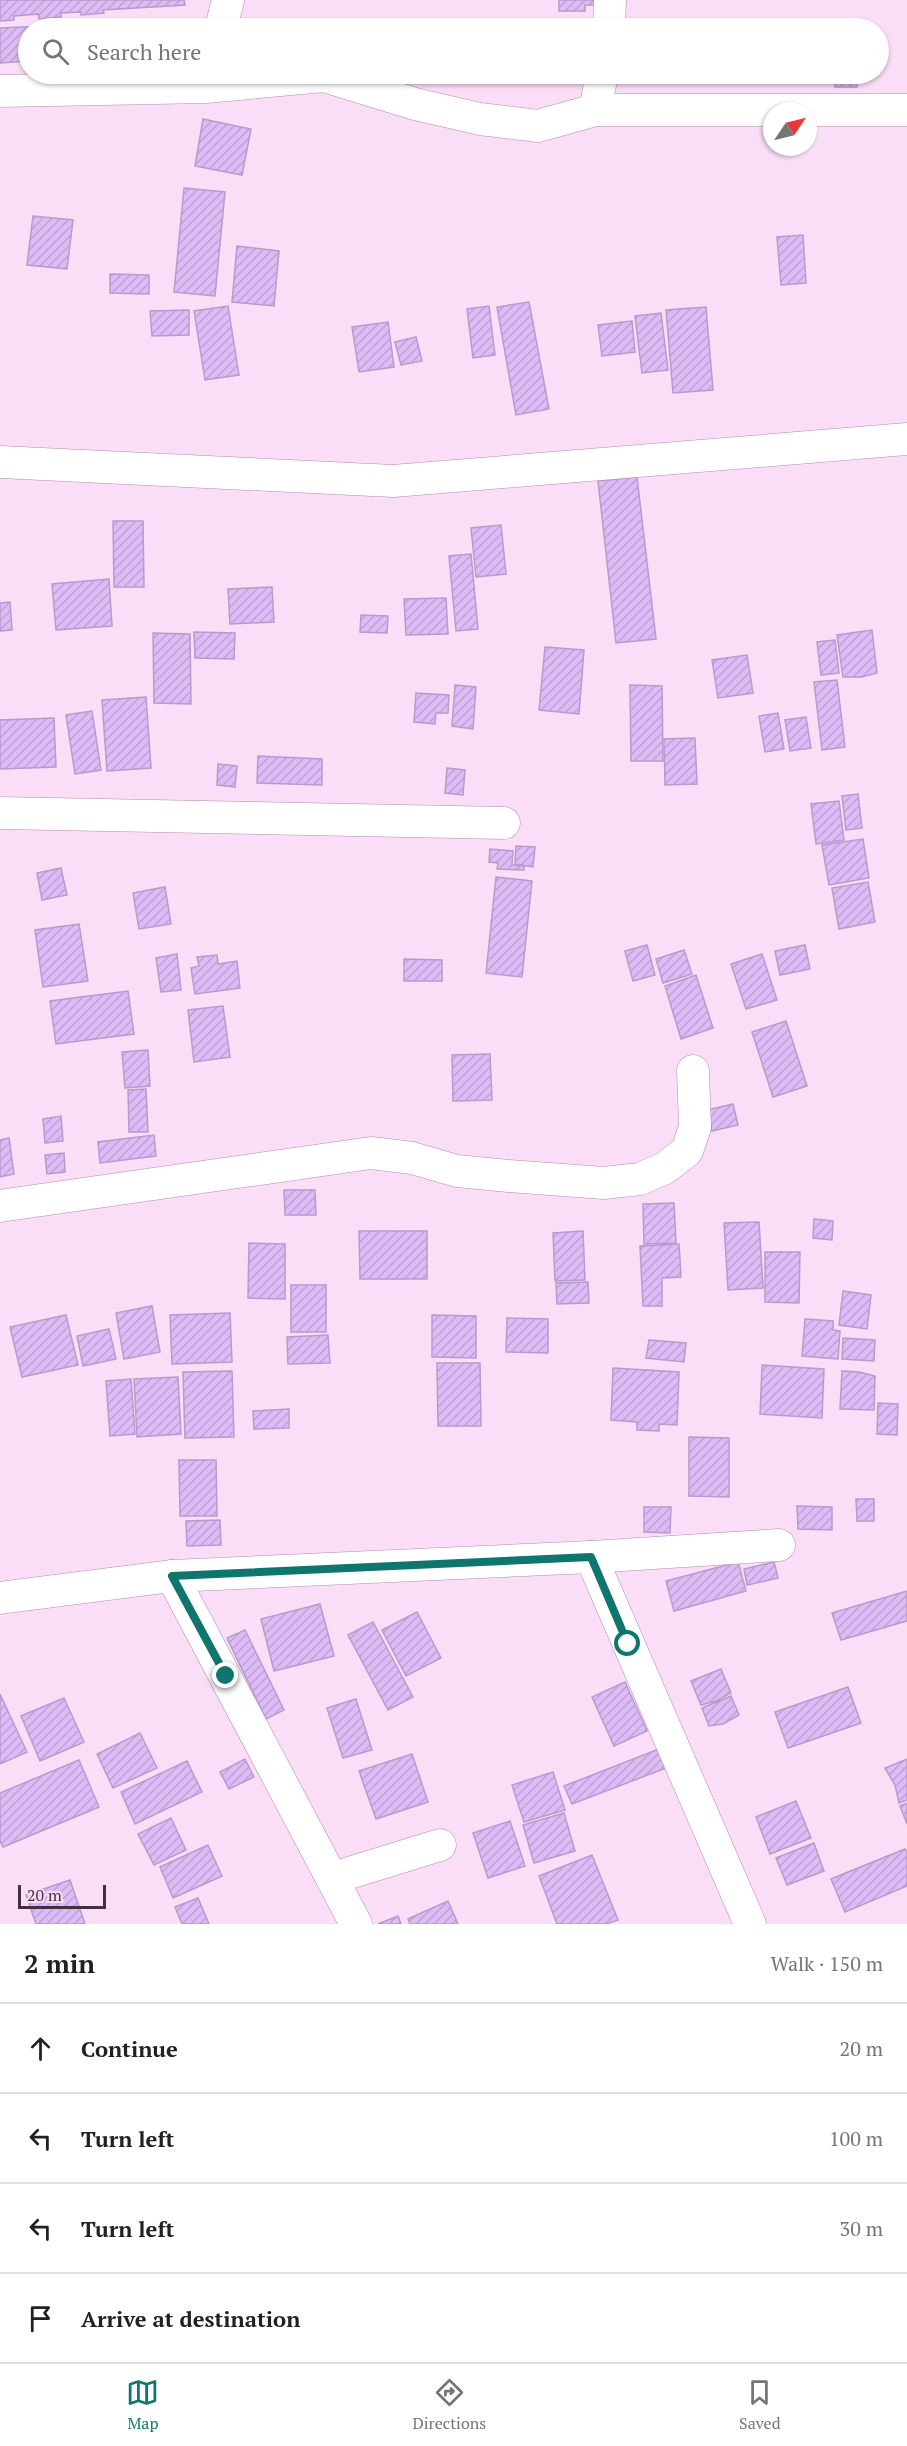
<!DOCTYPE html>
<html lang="en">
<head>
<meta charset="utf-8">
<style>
  body { margin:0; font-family:"PT Serif",serif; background:#f2f2f2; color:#202124 }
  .compass { position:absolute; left:763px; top:102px; width:54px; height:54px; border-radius:50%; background:#fff; box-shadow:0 2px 4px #0004; rotate:55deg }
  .scale { position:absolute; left:18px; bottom:15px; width:88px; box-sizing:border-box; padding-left:6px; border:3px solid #422f40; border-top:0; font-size:16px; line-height:21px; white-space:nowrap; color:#422f40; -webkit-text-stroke:4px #faddf7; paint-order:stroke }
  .stop { position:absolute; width:18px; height:18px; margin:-14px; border:4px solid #0f766e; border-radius:50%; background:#fff }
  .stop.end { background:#0f766e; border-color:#fff; box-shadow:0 2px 6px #0008 }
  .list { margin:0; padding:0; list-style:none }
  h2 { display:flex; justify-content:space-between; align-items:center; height:78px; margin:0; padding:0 24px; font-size:26px }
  h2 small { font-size:20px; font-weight:400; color:#757577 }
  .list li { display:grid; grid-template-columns:39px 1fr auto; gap:18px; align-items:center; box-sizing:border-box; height:90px; padding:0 24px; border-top:2px solid #e0e0e0 }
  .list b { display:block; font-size:22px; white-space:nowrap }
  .list em { font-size:20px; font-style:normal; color:#757577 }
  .icon { flex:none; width:33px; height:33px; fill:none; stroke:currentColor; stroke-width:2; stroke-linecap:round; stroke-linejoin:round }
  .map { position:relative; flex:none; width:907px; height:1924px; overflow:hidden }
  .search { position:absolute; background:#fff; box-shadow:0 2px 4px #0004; left:18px; right:18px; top:18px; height:66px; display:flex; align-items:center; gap:15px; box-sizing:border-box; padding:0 21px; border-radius:33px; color:#757577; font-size:22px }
  .sheet { height:438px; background:#fff }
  nav { display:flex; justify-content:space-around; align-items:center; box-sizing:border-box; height:84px; border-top:2px solid #e0e0e0; background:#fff; font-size:16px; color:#757577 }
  nav a { display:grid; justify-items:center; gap:3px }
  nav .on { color:#0f766e }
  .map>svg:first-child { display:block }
</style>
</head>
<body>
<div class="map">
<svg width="907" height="1924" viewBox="0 0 907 1924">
  <defs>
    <pattern id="building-hatch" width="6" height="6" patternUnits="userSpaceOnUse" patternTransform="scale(1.5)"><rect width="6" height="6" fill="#dcbcf6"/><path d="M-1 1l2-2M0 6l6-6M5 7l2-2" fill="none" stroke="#bea2d4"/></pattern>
  </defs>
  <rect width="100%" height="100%" fill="#faddf7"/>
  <g fill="url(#building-hatch)" stroke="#b69bcd" stroke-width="1.5">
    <polygon points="0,0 184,0 185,5 103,10 104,13 81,15 81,12 61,13 61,17 39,19 38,14 14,16 14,20 0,21"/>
    <polygon points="559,0 595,0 595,5 585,5 585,11 559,11"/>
    <polygon points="184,20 184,28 28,28 28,61 0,63 0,28"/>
    <polygon points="835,74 856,74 857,87 835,87"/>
    <polygon points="203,119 251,129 242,175 195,166"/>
    <polygon points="184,188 225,192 215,296 174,292"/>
    <polygon points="33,216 73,220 67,269 27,265"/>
    <polygon points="803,235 806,283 781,285 777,237"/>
    <polygon points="237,246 279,251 274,306 232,302"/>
    <polygon points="110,274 149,275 149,294 110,293"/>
    <polygon points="529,302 549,409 516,415 497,307"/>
    <polygon points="228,306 239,375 205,380 194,311"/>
    <polygon points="489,306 495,355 473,358 467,309"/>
    <polygon points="706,307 713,390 673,393 666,310"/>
    <polygon points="189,310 189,335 152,336 150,311"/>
    <polygon points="661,313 668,370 642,373 635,316"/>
    <polygon points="632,321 635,352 602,356 598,325"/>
    <polygon points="388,322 394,367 359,372 352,327"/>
    <polygon points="416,337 422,361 401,365 395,342"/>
    <polygon points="637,477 656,639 616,643 598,481"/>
    <polygon points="113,521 143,521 144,587 114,587"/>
    <polygon points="501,525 506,574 476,577 471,528"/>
    <polygon points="471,554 478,629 456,631 449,556"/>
    <polygon points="109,579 112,626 56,630 52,584"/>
    <polygon points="272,587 274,622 230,624 228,589"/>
    <polygon points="446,598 448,634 406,635 404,599"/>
    <polygon points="10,602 12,630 0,631 0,603"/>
    <polygon points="361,615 388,616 387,633 360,632"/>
    <polygon points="872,630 877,673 862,677 843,677 837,635"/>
    <polygon points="194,632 235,633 234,659 195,658"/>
    <polygon points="153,633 190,634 191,704 154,703"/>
    <polygon points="835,640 839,673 821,675 817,642"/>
    <polygon points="545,647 584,650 579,714 539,710"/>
    <polygon points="747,655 753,693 718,698 712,660"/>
    <polygon points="837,680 845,747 822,750 814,682"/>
    <polygon points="455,685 476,687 473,729 452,726"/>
    <polygon points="630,685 662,686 663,761 631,761"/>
    <polygon points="416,693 449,695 448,713 436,713 435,724 414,722"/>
    <polygon points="146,697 151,768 107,771 102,700"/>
    <polygon points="92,711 101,770 75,774 66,715"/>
    <polygon points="778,713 784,749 765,752 759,716"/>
    <polygon points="806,717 811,748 790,751 785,720"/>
    <polygon points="54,718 56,767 0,769 0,720"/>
    <polygon points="695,738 697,784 665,785 664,739"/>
    <polygon points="258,756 322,759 322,785 257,783"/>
    <polygon points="218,764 237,766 235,787 217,785"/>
    <polygon points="447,768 465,770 463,795 445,793"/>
    <polygon points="858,794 862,828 846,830 842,796"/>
    <polygon points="839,801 844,840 816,844 811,804"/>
    <polygon points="863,839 869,878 829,885 822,845"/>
    <polygon points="516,846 535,847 533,867 515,864"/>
    <polygon points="490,849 513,851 512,865 524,866 524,870 497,869 498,863 489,862"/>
    <polygon points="61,868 67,895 42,900 37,873"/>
    <polygon points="496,877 532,881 522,977 486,973"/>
    <polygon points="868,882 875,922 839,929 832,888"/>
    <polygon points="165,887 171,924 139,929 133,893"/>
    <polygon points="79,924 88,981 43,987 35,930"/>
    <polygon points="647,945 655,975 633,981 625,951"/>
    <polygon points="805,945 810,969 780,975 775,951"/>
    <polygon points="684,950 692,974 663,983 656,959"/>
    <polygon points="177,954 181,990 161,992 156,958"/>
    <polygon points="762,954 777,1000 746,1009 731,964"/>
    <polygon points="217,955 218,964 237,961 240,988 195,994 191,968 199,966 197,957"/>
    <polygon points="404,959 442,960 442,981 404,981"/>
    <polygon points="696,975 713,1028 681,1039 665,986"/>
    <polygon points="128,991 134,1034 56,1044 50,1001"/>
    <polygon points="223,1006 230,1057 194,1062 188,1010"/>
    <polygon points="786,1021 807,1086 773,1097 752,1032"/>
    <polygon points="148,1050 150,1086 125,1088 122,1052"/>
    <polygon points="490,1054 492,1100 453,1101 452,1055"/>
    <polygon points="146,1089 148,1132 129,1132 128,1090"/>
    <polygon points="733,1104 738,1125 712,1131 707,1110"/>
    <polygon points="61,1116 63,1141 45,1143 43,1119"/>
    <polygon points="154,1135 156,1156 100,1163 98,1142"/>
    <polygon points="9,1138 14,1174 0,1177 0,1140"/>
    <polygon points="64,1153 65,1172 47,1174 45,1155"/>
    <polygon points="284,1190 315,1190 316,1215 285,1215"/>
    <polygon points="674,1203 676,1243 644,1244 643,1204"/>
    <polygon points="814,1219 833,1221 832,1240 813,1238"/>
    <polygon points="759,1222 763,1288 728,1290 724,1223"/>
    <polygon points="359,1231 427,1231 427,1279 360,1279"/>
    <polygon points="583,1231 585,1280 555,1281 553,1233"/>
    <polygon points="249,1243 285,1244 285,1299 248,1298"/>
    <polygon points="679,1244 681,1277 662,1278 662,1306 643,1306 640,1246"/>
    <polygon points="765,1252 800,1252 799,1303 765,1302"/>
    <polygon points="588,1282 589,1303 557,1304 556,1283"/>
    <rect x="291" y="1285" width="35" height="47"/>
    <polygon points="843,1291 871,1295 867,1329 839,1325"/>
    <polygon points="152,1306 160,1352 124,1359 116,1313"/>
    <polygon points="230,1313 232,1362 172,1364 170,1315"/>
    <polygon points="66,1315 78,1365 22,1377 10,1327"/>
    <polygon points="432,1315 476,1316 476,1358 432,1357"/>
    <polygon points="507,1318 548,1319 548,1353 506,1352"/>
    <polygon points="805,1319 833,1321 833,1330 840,1331 838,1359 802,1356"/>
    <polygon points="109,1329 116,1359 83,1366 77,1336"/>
    <polygon points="328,1335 330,1363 288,1364 287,1337"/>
    <polygon points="843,1338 875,1340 874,1361 842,1359"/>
    <polygon points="649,1340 686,1343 684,1362 646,1358"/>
    <polygon points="437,1363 480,1363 481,1426 438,1426"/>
    <polygon points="762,1365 824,1369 822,1418 760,1414"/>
    <polygon points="613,1368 679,1372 677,1425 659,1424 659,1431 637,1430 637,1422 611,1420"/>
    <polygon points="232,1371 234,1437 185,1438 183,1372"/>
    <polygon points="842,1371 859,1372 875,1376 874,1410 840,1409"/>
    <polygon points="178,1377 181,1434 137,1437 134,1379"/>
    <polygon points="131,1379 135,1434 110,1436 106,1381"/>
    <polygon points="878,1403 898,1404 897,1435 877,1434"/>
    <polygon points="289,1409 289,1428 254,1429 253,1411"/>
    <polygon points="689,1437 729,1438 729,1497 689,1496"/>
    <polygon points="179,1460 216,1460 217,1516 180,1516"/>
    <polygon points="856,1499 874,1499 874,1521 857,1521"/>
    <polygon points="797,1506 832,1507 832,1530 798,1529"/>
    <polygon points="644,1507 671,1507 670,1533 644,1532"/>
    <polygon points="220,1520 221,1545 187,1546 186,1521"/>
    <polygon points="738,1562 746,1591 674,1611 666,1581"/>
    <polygon points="774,1562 778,1578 747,1585 744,1569"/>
    <polygon points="907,1591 907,1621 841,1640 832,1613"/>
    <polygon points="320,1604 334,1656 274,1671 261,1619"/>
    <polygon points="417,1612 441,1658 406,1676 382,1630"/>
    <polygon points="373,1622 413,1697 388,1710 348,1635"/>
    <polygon points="245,1630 284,1710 266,1719 227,1638"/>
    <polygon points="721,1669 731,1693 716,1701 701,1705 691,1681"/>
    <polygon points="625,1682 647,1731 614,1746 592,1697"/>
    <polygon points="848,1687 861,1723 788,1748 775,1712"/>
    <polygon points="0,1694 27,1752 0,1764"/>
    <polygon points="731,1696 739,1715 723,1724 709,1726 702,1708"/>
    <polygon points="64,1698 84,1742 40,1761 21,1716"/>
    <polygon points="356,1699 372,1750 343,1758 327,1708"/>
    <polygon points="140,1733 157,1768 113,1788 97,1754"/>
    <polygon points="659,1749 666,1768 572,1804 564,1786"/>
    <polygon points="412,1754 428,1802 376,1819 359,1771"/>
    <polygon points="245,1759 254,1777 229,1789 220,1772"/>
    <polygon points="907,1759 907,1800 899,1803 895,1785 885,1768"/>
    <polygon points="79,1760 99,1807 3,1847 0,1841 0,1793"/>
    <polygon points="187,1761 202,1792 135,1824 121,1792"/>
    <polygon points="553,1772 565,1810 524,1822 512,1785"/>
    <polygon points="796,1801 811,1838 770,1854 756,1817"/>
    <polygon points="907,1803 907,1824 900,1806"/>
    <polygon points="564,1813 575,1851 534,1863 523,1825"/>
    <polygon points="171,1818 186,1850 154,1865 138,1834"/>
    <polygon points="510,1821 525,1866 488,1878 473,1833"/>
    <polygon points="814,1843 824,1871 787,1885 776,1858"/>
    <polygon points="208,1845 222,1876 173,1898 160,1867"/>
    <polygon points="905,1849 907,1851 907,1886 845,1912 831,1879"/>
    <polygon points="592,1855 618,1920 606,1924 557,1924 539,1876"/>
    <polygon points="70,1880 85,1924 36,1924 26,1895"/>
    <polygon points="198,1898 209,1924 182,1924 175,1907"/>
    <polygon points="448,1901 458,1924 410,1924 408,1919"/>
    <polygon points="398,1916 401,1924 378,1924"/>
  </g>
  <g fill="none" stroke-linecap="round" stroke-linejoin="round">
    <defs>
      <g id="minor">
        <polyline points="221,28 228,0"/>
        <polyline points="609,28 610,0"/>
        <polyline points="0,91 206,87 324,76 415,104 480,119 538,126 595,110 907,110"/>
        <polyline points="595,110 602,74"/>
        <polyline points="0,462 393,481 907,439"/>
        <polyline points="0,813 504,823"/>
        <polyline points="0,1206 371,1153 412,1158 457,1171 509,1176 604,1183 640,1179 665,1168 687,1151 695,1127 693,1071"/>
        <polyline points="591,1557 750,1924"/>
        <polyline points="172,1576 356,1924"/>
        <polyline points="0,1598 172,1576 591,1557 779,1545"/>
        <polyline points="333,1878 440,1845"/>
      </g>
    </defs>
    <use href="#minor" stroke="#b689b2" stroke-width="33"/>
    <use href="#minor" stroke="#fff" stroke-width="32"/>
  </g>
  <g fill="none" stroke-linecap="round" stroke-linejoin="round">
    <polyline stroke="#0f766e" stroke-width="8" points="226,1676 172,1576 591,1557 628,1644"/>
  </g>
</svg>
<svg class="compass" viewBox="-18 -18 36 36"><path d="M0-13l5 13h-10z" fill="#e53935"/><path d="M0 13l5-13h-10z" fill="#757577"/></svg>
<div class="scale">20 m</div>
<div class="stop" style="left:628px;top:1644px"></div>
<div class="stop end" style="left:226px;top:1676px"></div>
<div class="search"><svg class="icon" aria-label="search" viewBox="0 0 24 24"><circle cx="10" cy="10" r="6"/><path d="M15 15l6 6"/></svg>Search here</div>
</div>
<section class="sheet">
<h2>2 min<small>Walk · 150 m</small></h2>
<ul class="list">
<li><svg class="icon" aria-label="ahead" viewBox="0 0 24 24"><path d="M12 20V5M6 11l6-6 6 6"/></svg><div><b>Continue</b></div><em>20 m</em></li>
<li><svg class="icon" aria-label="left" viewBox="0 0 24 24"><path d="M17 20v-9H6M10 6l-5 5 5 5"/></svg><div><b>Turn left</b></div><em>100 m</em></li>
<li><svg class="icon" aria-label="left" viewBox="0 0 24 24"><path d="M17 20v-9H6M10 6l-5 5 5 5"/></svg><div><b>Turn left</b></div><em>30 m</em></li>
<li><svg class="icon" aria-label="arrive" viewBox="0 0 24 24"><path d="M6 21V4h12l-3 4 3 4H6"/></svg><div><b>Arrive at destination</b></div></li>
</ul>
</section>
<nav>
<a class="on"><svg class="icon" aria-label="map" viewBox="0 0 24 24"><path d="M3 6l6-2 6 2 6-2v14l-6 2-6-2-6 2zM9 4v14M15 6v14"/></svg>Map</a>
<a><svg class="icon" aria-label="directions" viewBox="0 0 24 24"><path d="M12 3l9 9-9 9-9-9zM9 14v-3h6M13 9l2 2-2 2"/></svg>Directions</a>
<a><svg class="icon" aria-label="saved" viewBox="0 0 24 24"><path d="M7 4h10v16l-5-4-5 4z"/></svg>Saved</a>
</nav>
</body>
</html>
